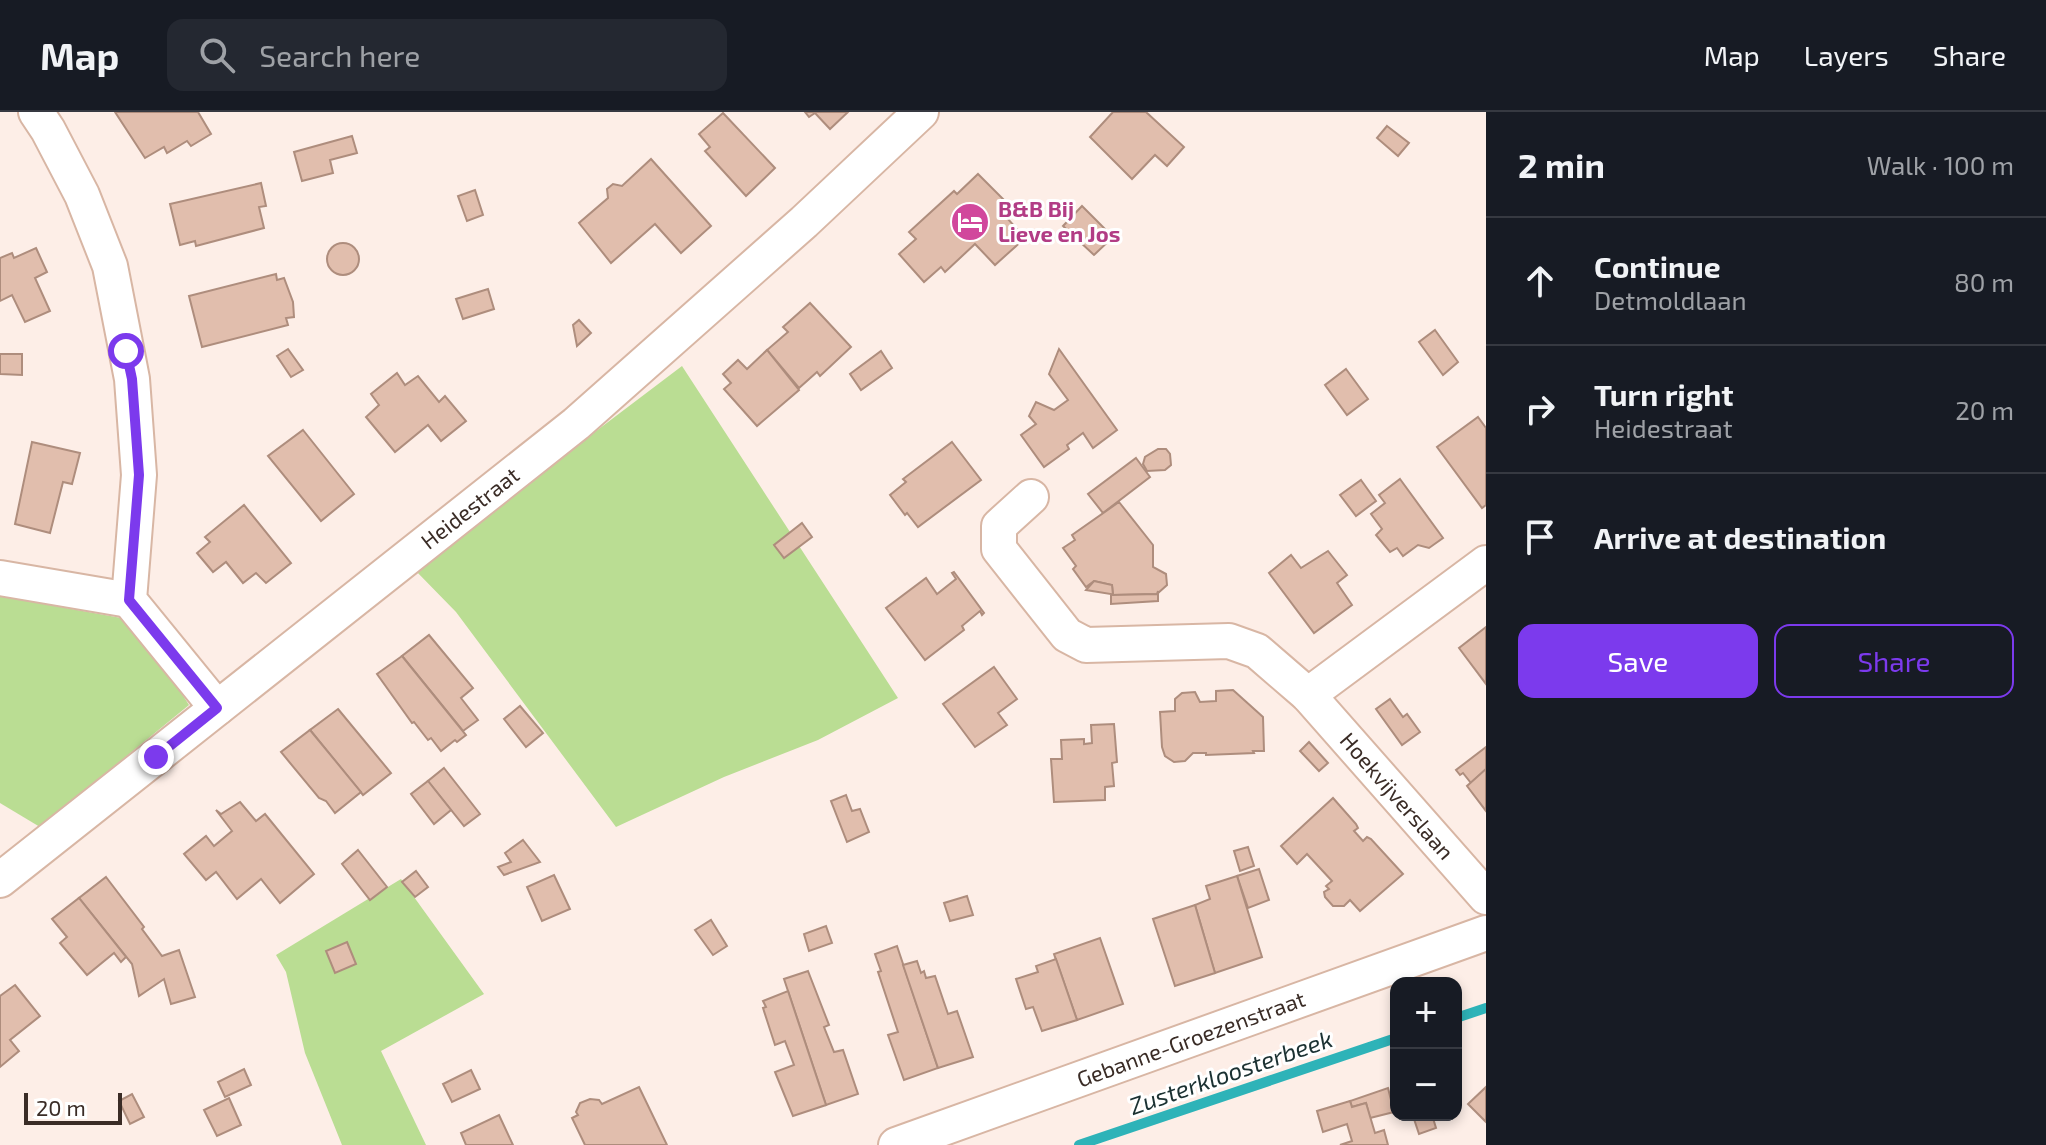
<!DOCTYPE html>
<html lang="en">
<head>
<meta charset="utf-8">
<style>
  body { margin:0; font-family:"Exo 2",sans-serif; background:#242831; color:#f1f3f6 }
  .controls { position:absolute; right:24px; bottom:24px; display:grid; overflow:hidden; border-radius:16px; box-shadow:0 4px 12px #0003 }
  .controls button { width:72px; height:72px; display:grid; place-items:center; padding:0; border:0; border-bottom:2px solid #363941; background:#171b24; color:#f1f3f6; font:40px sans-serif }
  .scale { position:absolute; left:24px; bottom:20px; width:98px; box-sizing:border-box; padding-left:8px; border:4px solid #3a2c26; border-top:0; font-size:22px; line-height:28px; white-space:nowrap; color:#3a2c26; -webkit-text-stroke:6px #fff; paint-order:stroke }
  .stop { position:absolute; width:24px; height:24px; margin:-18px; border:6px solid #7c3aed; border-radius:50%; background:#fff }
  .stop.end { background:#7c3aed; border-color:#fff; box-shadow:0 2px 8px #0008 }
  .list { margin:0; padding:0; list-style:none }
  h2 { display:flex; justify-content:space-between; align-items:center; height:104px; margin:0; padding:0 32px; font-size:34px }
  h2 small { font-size:26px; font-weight:400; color:#9ea1a6 }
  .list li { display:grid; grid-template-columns:52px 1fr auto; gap:24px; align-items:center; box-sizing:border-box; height:128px; padding:0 32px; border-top:2px solid #363941 }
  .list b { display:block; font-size:30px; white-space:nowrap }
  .list p { margin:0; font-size:26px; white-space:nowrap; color:#9ea1a6 }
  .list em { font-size:26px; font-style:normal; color:#9ea1a6 }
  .actions { display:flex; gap:16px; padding:24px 32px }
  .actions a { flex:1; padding:18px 0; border:2px solid #7c3aed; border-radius:16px; text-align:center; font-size:28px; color:#7c3aed }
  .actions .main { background:#7c3aed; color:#fff }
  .icon { flex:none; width:44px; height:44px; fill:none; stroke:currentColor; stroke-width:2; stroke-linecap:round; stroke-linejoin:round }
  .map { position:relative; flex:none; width:1486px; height:1033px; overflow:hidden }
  header { display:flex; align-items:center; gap:48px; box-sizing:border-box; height:112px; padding:0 40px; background:#171b24; border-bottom:2px solid #363941 }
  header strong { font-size:38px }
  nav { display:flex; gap:44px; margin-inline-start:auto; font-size:28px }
  .search { width:560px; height:72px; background:#242831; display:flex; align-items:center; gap:20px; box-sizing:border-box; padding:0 28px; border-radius:16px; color:#9ea1a6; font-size:30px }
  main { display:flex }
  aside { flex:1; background:#171b24 }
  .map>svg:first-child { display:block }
</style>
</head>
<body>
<header>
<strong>Map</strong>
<div class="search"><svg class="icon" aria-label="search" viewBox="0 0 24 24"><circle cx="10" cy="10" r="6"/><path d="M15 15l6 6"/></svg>Search here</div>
<nav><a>Map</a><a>Layers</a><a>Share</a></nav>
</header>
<main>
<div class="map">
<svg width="1486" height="1033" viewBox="0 0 1486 1033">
  <rect width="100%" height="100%" fill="#fdeee7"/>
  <g fill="#badd93">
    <polygon points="682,254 898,586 818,628 724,665 616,715 456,500 414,457"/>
    <polygon points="0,484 127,507 155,540 189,593 40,715 0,691"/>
    <polygon points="401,767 484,882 381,939 426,1033 342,1033 305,941 286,860 276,843"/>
  </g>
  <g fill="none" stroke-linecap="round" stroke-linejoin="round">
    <g stroke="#2eb3b8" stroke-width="10">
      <polyline points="1456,906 1486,896"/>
      <polyline points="1079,1033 1396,926"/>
    </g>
  </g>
  <g fill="#e1bead" stroke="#ae8d7d" stroke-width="2">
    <polygon points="115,0 198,0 211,22 191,34 187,29 167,41 164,35 145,46"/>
    <polygon points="805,0 848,0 830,17 815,1 809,5"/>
    <polygon points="1113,0 1146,0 1184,35 1167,54 1155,43 1132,67 1090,25"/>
    <polygon points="723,1 775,56 746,84 705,39 710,35 699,22"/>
    <polygon points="1387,14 1409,31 1398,44 1377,26"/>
    <polygon points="352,24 357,41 330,48 333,61 302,69 294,40"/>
    <polygon points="651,47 711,114 681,141 655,112 611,151 579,111 608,86 607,77 613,72 622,74"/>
    <polygon points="978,62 1006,90 999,97 1025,126 995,153 975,132 945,160 941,155 924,170 899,142 916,127 909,120 954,79 957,82"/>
    <polygon points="261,71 266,94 259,95 264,116 196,134 195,129 180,133 170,92"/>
    <polygon points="475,78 483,103 467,109 458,84"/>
    <polygon points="1082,94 1113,125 1094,143 1063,114"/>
    <circle cx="343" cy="147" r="16"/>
    <polygon points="36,136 47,160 35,166 50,199 25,210 12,183 0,189 0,146 12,141 14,146"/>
    <polygon points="276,162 277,168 284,166 293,190 294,205 286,206 288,213 202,235 189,184"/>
    <polygon points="488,177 494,197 463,207 456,187"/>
    <polygon points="810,191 851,235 820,264 817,260 799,276 767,238 788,220 783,215"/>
    <polygon points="579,208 591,221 577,234 573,213"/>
    <polygon points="1435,218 1458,250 1443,263 1419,230"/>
    <polygon points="288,237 303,258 291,265 277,244"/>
    <polygon points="1059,237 1117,318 1093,336 1083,321 1067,333 1069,337 1044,355 1021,323 1036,312 1029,304 1036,290 1054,298 1068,288 1049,262"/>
    <polygon points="767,238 799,278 757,314 724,277 731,271 723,262 738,248 747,257"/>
    <polygon points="881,239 892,256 861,278 850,262"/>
    <polygon points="0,242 22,242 22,263 0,262"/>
    <polygon points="1346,257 1368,287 1347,303 1325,273"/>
    <polygon points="397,261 405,273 418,264 439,290 445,284 466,309 441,329 428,313 395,340 366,305 379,293 371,282"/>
    <polygon points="1478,305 1486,316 1486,393 1482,396 1437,335"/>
    <polygon points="303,318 354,382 321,409 268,344"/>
    <polygon points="32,330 80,341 72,372 63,370 50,421 15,412"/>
    <polygon points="952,330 981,368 918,415 907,401 905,403 890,383 906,370 903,367"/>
    <polygon points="1158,337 1166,337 1170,342 1171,353 1165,358 1147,359 1143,352 1145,345"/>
    <polygon points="1136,346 1150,365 1103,401 1088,382"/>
    <polygon points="1400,367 1443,426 1429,436 1418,433 1403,444 1397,436 1390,440 1376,423 1382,417 1371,402 1385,391 1379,383"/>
    <polygon points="1361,368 1376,389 1356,404 1340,383"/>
    <polygon points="1119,390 1153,433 1153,455 1166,462 1167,473 1157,482 1113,483 1112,473 1094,469 1086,475 1073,457 1076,454 1063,436 1075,428 1072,423"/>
    <polygon points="244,393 291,451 266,471 256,461 243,471 226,450 213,460 197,441 210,430 205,425"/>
    <polygon points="802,411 812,425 784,446 774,433"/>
    <polygon points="1328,439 1347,463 1337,471 1352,493 1314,521 1269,461 1291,443 1301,456"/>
    <polygon points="954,460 984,501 982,503 980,499 962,514 964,518 925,548 886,496 926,466 937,482 956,467 952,461"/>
    <polygon points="1094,469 1112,473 1113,483 1157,482 1158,479 1158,489 1111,492 1111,482 1086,478"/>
    <polygon points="1486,515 1486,572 1459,536"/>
    <polygon points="429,523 473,576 461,586 478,608 463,619 402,544"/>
    <polygon points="402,544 466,623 457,630 455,628 441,639 431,626 428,628 414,610 412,611 377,562"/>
    <polygon points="994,555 1017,587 998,601 1007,613 975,635 943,592"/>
    <polygon points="1233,578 1263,605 1264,639 1253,639 1254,641 1206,643 1206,641 1193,641 1185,649 1174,650 1165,644 1162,635 1160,600 1175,599 1175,587 1182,581 1195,580 1200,590 1216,589 1216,579"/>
    <polygon points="1390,587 1403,605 1407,602 1420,620 1402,633 1376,597"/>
    <polygon points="520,594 543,621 526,635 504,607"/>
    <polygon points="338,597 391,661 363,683 310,618"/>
    <polygon points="1114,612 1117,650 1112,651 1114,674 1105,675 1105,688 1054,690 1051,647 1062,647 1061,628 1084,627 1084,632 1092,631 1091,613"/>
    <polygon points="310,618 361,680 335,701 326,689 319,686 281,640"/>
    <polygon points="1309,630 1328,651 1319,659 1300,639"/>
    <polygon points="1486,635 1486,657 1471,671 1463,661 1460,663 1456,658"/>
    <polygon points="444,656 480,702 464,714 428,669"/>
    <polygon points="1486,657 1486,699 1467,674"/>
    <polygon points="428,669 451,698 434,712 411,682"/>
    <polygon points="846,683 852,699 860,697 869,720 847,730 831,689"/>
    <polygon points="1333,686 1356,712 1358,716 1354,719 1363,729 1367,725 1371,727 1403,762 1360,799 1350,788 1344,794 1333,794 1325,785 1324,780 1329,777 1326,774 1332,769 1307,742 1297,752 1281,734"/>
    <polygon points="240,690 256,709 265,702 314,762 280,791 261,767 237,787 216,760 206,768 184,742 206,724 214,734 232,719 216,698 221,702"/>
    <polygon points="523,728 540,750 504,763 498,755 511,750 505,741"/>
    <polygon points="1248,735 1254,754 1240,759 1234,739"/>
    <polygon points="358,738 387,775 370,788 342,752"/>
    <polygon points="1259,757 1269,788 1248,796 1237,764"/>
    <polygon points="416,759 428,775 415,785 402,770"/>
    <polygon points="554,763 570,797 542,809 527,775"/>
    <polygon points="1237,764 1262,845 1215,861 1195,793 1210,787 1206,774"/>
    <polygon points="106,765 144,815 142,817 162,844 179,838 195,885 171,892 164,867 139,884 132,852 79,786"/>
    <polygon points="967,784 973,803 950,809 944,791"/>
    <polygon points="79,786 126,845 121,850 114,841 87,863 60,831 67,825 52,807"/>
    <polygon points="1195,793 1215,861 1175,874 1153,807"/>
    <polygon points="711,808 727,834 713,843 695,818"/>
    <polygon points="826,814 832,831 809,839 804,822"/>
    <polygon points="1100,826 1123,892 1077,908 1054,842"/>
    <polygon points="347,830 356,852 335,861 326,839"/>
    <polygon points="897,834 938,956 904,968 888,923 898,920 878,860 881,859 875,842"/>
    <polygon points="1056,847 1077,908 1042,919 1033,895 1026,897 1016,867 1038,860 1036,854"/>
    <polygon points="917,849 921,861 924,859 926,866 935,864 948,902 957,899 973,945 938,956 903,853"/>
    <polygon points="808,859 829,913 824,915 834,940 843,938 858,982 826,993 784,867"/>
    <polygon points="15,873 40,904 10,928 19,939 0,955 0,884"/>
    <polygon points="788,879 826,993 793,1004 775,960 794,953 785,929 775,933 763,896 766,895 763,889"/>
    <polygon points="244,957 251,973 225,985 218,970"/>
    <polygon points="471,958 480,977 452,990 443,972"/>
    <polygon points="639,975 667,1033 585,1033 572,1006 578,1003 576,1000 580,991 590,987 599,988 602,992"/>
    <polygon points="1486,975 1486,1010 1468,992"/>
    <polygon points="1388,976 1394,1000 1370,1006 1366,991 1352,995 1350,989"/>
    <polygon points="132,982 144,1005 130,1012 119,989"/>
    <polygon points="229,986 241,1013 217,1024 204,998"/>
    <polygon points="1350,989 1352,995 1366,991 1375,1021 1384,1018 1388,1033 1340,1033 1352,1029 1347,1012 1323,1020 1317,999"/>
    <polygon points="499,1003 513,1033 466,1033 461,1021"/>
    <polygon points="1432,1003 1436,1016 1419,1022 1413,1004"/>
  </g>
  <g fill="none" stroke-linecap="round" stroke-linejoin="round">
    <defs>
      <g id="street">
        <polyline points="36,0 48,18 82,83 110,154 132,267 139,363 129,488 217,596"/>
        <polyline points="1031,385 999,414 999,437 1067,523 1086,533 1229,529 1257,539 1308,583 1486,785"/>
        <polyline points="0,466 129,488"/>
        <polyline points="1308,583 1486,451"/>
        <polyline points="0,768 576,312 804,110 921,0"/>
        <polyline points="896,1033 1486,821"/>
      </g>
    </defs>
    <use href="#street" stroke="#d8b6a4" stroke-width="38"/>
    <use href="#street" stroke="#fff" stroke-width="34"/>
  </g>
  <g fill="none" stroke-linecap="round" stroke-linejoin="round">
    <polyline stroke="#7c3aed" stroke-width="10" points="126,239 132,267 139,363 129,488 217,596 156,645"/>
  </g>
  <defs>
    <symbol id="hotel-disc" viewBox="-11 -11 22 22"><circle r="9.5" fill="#d1479c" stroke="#fff"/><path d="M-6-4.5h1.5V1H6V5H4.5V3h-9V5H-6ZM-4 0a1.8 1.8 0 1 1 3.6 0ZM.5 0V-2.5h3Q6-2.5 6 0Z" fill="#fff"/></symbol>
  </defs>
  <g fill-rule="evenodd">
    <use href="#hotel-disc" x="948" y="88" width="44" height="44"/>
  </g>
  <g text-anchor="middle" stroke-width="6" stroke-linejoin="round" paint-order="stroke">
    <g font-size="22" font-weight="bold" fill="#b23c85" stroke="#fff" text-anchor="start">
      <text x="998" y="105">B&amp;B Bij<tspan x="998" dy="25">Lieve en Jos</tspan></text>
    </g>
    <g font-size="22" fill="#3a2c26" stroke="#fff">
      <text transform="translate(470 396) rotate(-38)" y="8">Heidestraat</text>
      <text transform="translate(1397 684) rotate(49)" y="8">Hoekvijverslaan</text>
      <text transform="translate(1191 927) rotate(-20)" y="8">Gebanne-Groezenstraat</text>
    </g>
    <g font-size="24" font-style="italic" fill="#1b3132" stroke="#fff">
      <text transform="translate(1231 961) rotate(-19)" y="8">Zusterkloosterbeek</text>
    </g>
  </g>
</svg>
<div class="controls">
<button>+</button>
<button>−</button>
</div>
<div class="scale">20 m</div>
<div class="stop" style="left:126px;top:239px"></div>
<div class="stop end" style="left:156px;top:645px"></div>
</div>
<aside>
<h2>2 min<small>Walk · 100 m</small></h2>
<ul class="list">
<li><svg class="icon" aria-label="ahead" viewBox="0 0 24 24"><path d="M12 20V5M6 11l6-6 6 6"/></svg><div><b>Continue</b><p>Detmoldlaan</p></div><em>80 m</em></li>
<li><svg class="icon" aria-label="right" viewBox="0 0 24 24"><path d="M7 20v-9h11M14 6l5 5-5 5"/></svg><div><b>Turn right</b><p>Heidestraat</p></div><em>20 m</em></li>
<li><svg class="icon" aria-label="arrive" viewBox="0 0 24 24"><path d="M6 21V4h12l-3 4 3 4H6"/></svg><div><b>Arrive at destination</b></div></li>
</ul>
<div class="actions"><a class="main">Save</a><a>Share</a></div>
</aside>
</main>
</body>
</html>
